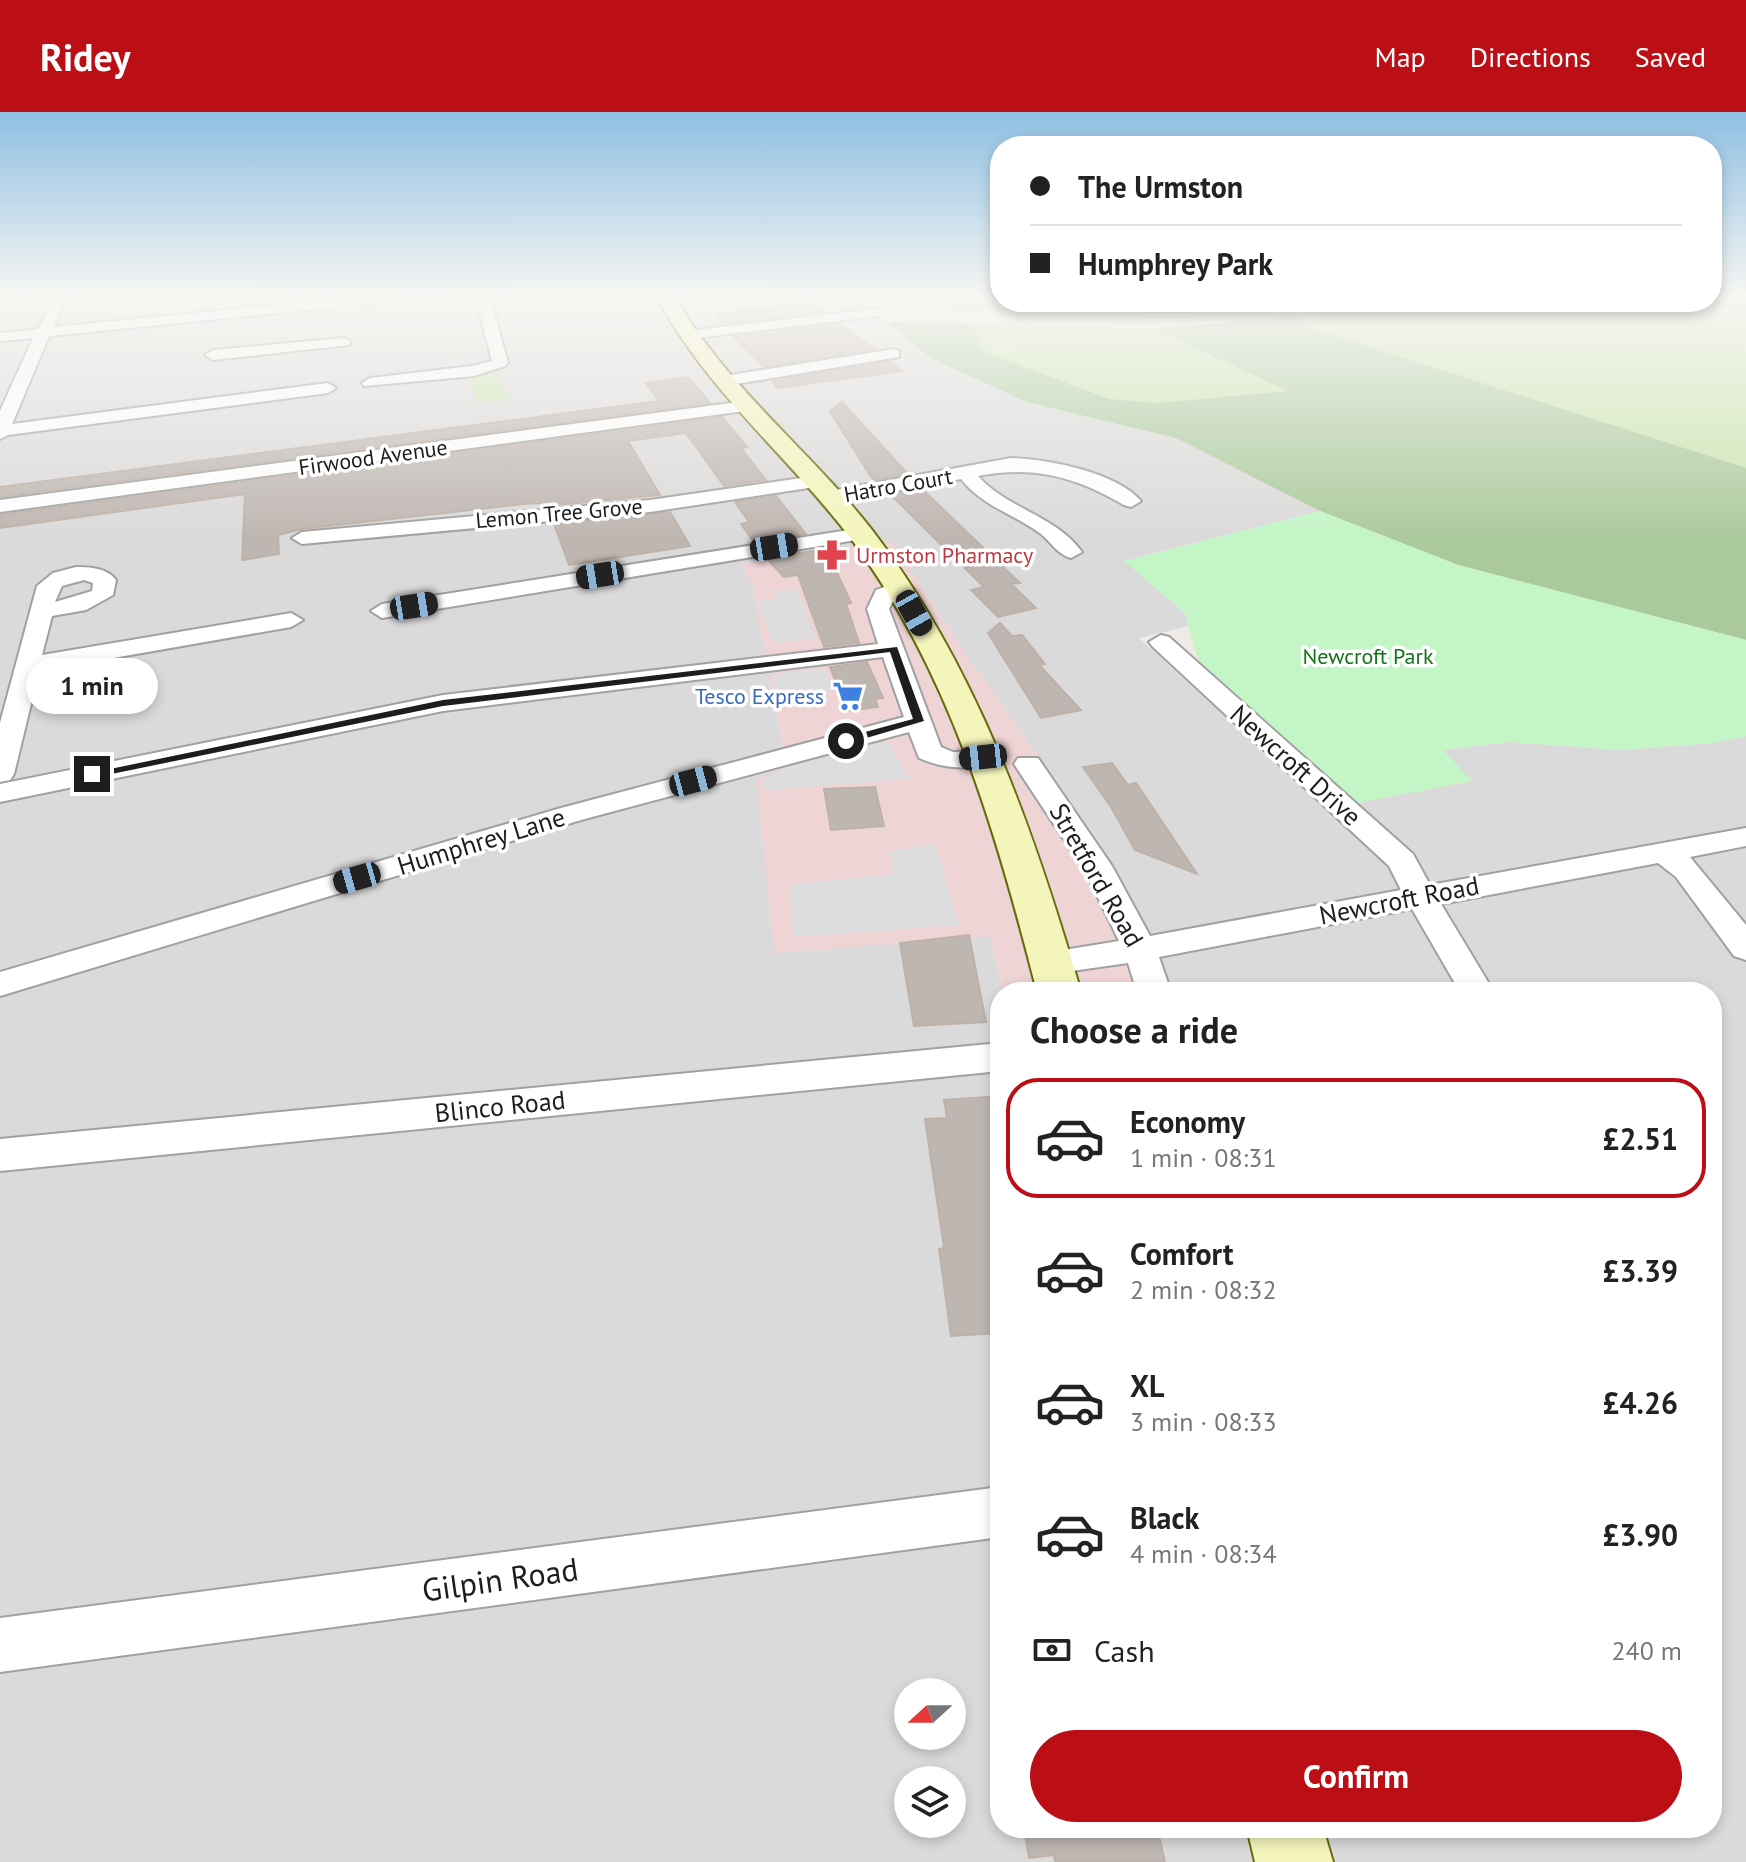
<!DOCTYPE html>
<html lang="en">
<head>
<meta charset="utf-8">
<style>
	body { margin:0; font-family:"PT Sans",sans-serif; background:#f2f2f2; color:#222; height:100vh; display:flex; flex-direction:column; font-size:30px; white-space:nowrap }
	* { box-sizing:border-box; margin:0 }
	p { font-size:26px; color:#767676 }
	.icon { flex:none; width:44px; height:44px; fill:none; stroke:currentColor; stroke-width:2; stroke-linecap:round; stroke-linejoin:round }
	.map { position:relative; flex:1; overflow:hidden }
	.drawer { position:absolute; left:990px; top:870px; width:732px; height:856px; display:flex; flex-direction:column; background:#fff; border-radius:32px; box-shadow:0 4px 12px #0003 }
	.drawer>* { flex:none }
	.hud { position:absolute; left:990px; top:24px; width:732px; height:176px; border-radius:32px; box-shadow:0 4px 12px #0003; display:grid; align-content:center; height:176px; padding:0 40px; background:#fff }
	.needle { width:52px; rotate:249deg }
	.fabs { position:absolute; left:894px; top:1566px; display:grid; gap:16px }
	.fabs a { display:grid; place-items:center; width:72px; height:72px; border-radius:50%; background:#fff; box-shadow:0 4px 12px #0003; font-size:40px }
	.end { position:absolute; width:36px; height:36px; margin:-18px; border:10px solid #1d1d1d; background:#fff; box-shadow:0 0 0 4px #fff }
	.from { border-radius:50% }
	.bubble { position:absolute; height:56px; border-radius:28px; background:#fff; box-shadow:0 4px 12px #0003; font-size:26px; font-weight:600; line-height:56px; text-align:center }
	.car { position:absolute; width:24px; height:48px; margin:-24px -12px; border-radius:10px; box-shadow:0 0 6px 2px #0007; background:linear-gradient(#222 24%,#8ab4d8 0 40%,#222 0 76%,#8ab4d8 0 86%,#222 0) }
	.hud b { display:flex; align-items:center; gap:28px; height:76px; font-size:30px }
	.hud b+b { border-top:2px solid #e0e0e0 }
	.hud i { width:20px; height:20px; background:#222 }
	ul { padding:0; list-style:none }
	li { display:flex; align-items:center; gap:24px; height:120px; margin:0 16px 12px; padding:0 24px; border:4px solid transparent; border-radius:32px }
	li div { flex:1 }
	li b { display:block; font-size:30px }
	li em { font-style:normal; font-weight:600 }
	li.active { border-color:#bc0f15 }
	li>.icon { width:72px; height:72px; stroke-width:1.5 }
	h2 { padding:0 40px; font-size:36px; line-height:96px }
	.pay { display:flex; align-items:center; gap:20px; height:88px; padding:0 40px; font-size:30px }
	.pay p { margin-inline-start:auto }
	.button { display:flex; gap:16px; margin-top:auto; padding:16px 40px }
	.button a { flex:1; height:92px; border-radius:48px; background:#bc0f15; color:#fff; font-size:32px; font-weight:600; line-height:92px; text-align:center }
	header { display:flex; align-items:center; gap:48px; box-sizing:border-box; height:112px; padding:0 40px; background:#bc0f15; color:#fff }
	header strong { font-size:38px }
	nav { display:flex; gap:44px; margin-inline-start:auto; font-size:28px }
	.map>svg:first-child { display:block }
	.residential { fill:#dbdada; fill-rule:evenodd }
	.commercial { fill:#eed4d4 }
	.grass { fill:#cae4ad }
	.forest { fill:#abca9c }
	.park { fill:#c4f5c6 }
	.parking { fill:#ddd }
	.building { fill:#beb6b1; stroke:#beb1a7; stroke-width:2 }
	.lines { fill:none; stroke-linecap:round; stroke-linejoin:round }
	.minor-casing { stroke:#a1a1a1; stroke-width:4 }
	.secondary-casing { stroke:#656c0d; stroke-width:4 }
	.minor { fill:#fff; fill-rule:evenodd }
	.secondary { fill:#f4f5bb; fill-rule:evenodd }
	.route { fill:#1d1d1d }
	.labels { text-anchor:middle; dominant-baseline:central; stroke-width:7; stroke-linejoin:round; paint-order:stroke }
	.far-street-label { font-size:22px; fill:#1d1d1d; stroke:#fff }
	.far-health-label { font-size:22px; fill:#be3a42; stroke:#fff; text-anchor:start }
	.far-park-label { font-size:22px; fill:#137318; stroke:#fff }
	.far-shop-label { font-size:22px; fill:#366cbe; stroke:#fff; text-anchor:end }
	.street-label { font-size:26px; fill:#1d1d1d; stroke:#fff }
	.near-street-label { font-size:32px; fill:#1d1d1d; stroke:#fff }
</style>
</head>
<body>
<header>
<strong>Ridey</strong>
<nav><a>Map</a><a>Directions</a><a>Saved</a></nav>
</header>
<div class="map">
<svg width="1746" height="1750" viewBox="0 0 1746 1750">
	<rect width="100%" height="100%" fill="#eeeae4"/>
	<path class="residential" d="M0,182H911L920,197L875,199L931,246L1027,290L1176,326L1320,399L1125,449L1185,501L1190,514L1139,526L1326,697L1471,669L1442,638L1509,630L1622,638L1712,631L1746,624V1750H0ZM742,451L970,548L1100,731L1172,880H1712V1716H1000L1003,880L990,825L787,658L753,474ZM908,1580H952V1624H908ZM908,1668H952V1712H908Z"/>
	<polygon class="commercial" points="891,428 970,548 1100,731 1172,880 1003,880 990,825 774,841 756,668 787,657 753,475 742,451"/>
	<g class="grass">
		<polygon points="911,182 1000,182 1000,190 1178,190 1191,201 1049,205 920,197"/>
		<polygon points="1712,182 1746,182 1746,528 1320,399 1176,326 1027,290 931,246 887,210 1152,216 1225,214 1240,208 1481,190 1712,190"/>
		<polygon points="498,261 508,287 477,291 468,265"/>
	</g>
	<polygon class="forest" points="1296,206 1311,216 1746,356 1746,528 1458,453 1320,399 1176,326 1027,290 931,246 887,210 973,212 982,239 1109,287 1157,291 1288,279 1152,216"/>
	<g class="park">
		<polygon points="1215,190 1481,190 1240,208"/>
		<polygon points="1320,399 1458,453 1746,528 1746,624 1712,631 1622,638 1509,630 1443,638 1472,669 1357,691 1198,548 1185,501 1124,449"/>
	</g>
	<g class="parking">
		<polygon points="797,476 816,526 774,532 758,489 778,487 774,479"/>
		<polygon points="825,556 832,578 779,584 772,562"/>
		<polygon points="887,629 910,667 763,678 762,669 791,654"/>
		<polygon points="935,732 959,813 794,825 789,772 893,762 889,739"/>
	</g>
	<g class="building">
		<polygon points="813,191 825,200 723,212 715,202"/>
		<polygon points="840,212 874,237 764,255 734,225"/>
		<polygon points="890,249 903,259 777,276 773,269"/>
		<polygon points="688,265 710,291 0,385 0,375 659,289 646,271"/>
		<polygon points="842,290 908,362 874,368 871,365 830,299"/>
		<polygon points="722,305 747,335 741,336 766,368 724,374 686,321 628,329 660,383 547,394 545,391 524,392 302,417 278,423 279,442 242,448 245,382 0,416 0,403"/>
		<polygon points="922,377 1020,471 1011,472 1036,496 998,505 971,478 984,475 891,383"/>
		<polygon points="776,384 806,422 754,430 741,412 749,410 735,390"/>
		<polygon points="670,400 690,434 569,453 554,412"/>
		<polygon points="826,437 851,491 846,492 859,531 824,535 798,463 784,465 766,446"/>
		<polygon points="1000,511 1012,524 1022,523 1045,552 1039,553 1081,598 1041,606 988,521"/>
		<polygon points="867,550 883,586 875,587 878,595 847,599 830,555"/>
		<polygon points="1112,651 1128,673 1136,671 1197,762 1135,738 1111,695 1083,655"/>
		<polygon points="875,675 884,714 831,718 824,677"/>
		<polygon points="969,823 986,910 914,914 900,831"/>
		<polygon points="1000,984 1000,1221 951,1224 939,1137 944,1136 925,1007 947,1006 944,988"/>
		<polygon points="1024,1716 1157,1716 1165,1750 1055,1750 1054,1743 1029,1746"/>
	</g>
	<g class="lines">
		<g class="minor-casing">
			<g id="minor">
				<polygon points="69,182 53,215 388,182 436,182 429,186 49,224 12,312 328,271 336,276 328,281 8,323 0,327 0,299 33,226 0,229 0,221 38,217 53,186 0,191 0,183"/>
				<polygon points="475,182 489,182 508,251 505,254 474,264 364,274 362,271 370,266 472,254 492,249"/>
				<polygon points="874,197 879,198 879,204 688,227 681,223 688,219"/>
				<polygon points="344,226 351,230 349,233 213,248 205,243 213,238"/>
				<polygon points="894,237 899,239 899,245 724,274 716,269 724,264"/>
				<polygon points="746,289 752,290 752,298 0,400 0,388"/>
				<path d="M1011,346C1047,347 1116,360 1141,389L1131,395L1124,393C1076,365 1034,353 978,364C1007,397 1055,403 1082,440L1071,446C1058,443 1051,430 1041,422C1014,402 982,394 961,367L830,391L820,385L830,379Z"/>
				<polygon points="815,364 822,366 822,374 650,400 302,432 292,426 302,420 650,388"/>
				<polygon points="861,416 871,422 868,426 382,506 371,499 382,492"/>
				<path d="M76,455C90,455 107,456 116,468L113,483L86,498L52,504L42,543L291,501L303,508L291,515L39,559L14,662L10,668L0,670V611L37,474L53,461ZM84,468L93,471L92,479L55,490L62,474Z"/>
				<path d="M900,469L911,476L894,487L889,497L941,635L953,640L993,639L997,645L993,651C965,658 945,657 919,646L909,620L581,708L0,884V860L561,696L904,605L883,545L443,599L0,690V672L443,583L878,532L867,497L876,478Z"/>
				<polygon points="1161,523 1169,525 1413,742 1430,773 1746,716 1746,734 1690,745 1746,813 1746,848 1734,844 1676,765 1658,751 1441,792 1494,880 1460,880 1412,797 1159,845 1171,880 1137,880 1128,851 1051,862 1039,858 1034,850 1039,842 1119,829 1086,761 1014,652 1018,646 1038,646 1112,754 1150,824 1401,778 1389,754 1153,535 1149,530"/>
				<polygon points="1000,931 1000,959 0,1059 0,1027"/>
				<polygon points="1000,1375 1000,1425 0,1560 0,1506"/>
			</g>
		</g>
		<g class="secondary-casing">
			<g id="secondary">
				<path d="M655,182H673C725,274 808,336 872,418C977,555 1033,716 1081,880H1037C997,722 950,560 852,428C787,342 707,280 655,182Z"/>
				<polygon points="1247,1716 1323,1716 1333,1750 1255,1750"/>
			</g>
		</g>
		<use href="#minor" class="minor"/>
		<use href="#secondary" class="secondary"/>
	</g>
	<linearGradient id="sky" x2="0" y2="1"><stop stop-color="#8ebfe2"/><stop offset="0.43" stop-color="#f7f6f3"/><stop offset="1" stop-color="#f7f6f3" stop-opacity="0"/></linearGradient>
	<rect width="1746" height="427" fill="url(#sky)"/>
	<polygon class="route" points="897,535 924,609 846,632 843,626 913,607 890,540 443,594 92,666 86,662 443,588"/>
	<defs>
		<g id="pharmacy-bare" transform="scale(2.4)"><path d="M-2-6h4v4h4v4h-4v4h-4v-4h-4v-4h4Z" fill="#e0444e" stroke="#fff" stroke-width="2.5" paint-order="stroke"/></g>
		<g id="supermarket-bare" transform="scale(2.4)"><path d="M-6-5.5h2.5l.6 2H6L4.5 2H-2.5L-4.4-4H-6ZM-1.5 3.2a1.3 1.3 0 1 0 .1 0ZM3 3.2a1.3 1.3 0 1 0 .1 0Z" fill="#3f7fe0" stroke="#fff" stroke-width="2.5" paint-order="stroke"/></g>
	</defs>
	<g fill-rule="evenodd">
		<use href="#pharmacy-bare" x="832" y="443"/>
		<use href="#supermarket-bare" x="848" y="584"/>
	</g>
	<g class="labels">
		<g class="far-street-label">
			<text transform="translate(373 345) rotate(-8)">Firwood Avenue</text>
			<text transform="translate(898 373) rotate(-10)">Hatro Court</text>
			<text transform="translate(559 401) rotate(-5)">Lemon Tree Grove</text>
		</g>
		<g class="far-health-label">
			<text x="856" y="443">Urmston Pharmacy</text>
		</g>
		<g class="far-park-label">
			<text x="1368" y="544">Newcroft Park</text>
		</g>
		<g class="far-shop-label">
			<text x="824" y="584">Tesco Express</text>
		</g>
		<g class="street-label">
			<text transform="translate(1296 653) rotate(42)">Newcroft Drive</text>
			<text transform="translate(481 729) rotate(-17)">Humphrey Lane</text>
			<text transform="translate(1097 763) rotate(60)">Stretford Road</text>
			<text transform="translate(1399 788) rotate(-11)">Newcroft Road</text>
			<text transform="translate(500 994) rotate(-6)">Blinco Road</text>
		</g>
		<g class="near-street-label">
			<text transform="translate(500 1467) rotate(-8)">Gilpin Road</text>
		</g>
	</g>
</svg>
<div class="fabs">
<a><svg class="needle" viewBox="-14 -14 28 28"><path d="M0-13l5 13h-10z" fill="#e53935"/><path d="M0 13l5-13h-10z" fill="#767676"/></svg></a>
<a><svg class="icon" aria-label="layers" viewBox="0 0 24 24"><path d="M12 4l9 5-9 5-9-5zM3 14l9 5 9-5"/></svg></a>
</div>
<i class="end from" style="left:846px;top:629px"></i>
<i class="end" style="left:92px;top:662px"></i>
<div class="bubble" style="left:26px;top:546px;width:132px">1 min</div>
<i class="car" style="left:774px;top:435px;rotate:81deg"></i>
<i class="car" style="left:600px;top:463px;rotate:261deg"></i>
<i class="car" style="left:414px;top:494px;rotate:81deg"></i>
<i class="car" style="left:914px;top:501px;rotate:151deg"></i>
<i class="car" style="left:983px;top:645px;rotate:264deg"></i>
<i class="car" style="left:693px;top:669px;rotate:75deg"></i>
<i class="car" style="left:357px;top:766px;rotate:254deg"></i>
<div class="hud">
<b><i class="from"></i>The Urmston</b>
<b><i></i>Humphrey Park</b>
</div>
<section class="drawer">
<h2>Choose a ride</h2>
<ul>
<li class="active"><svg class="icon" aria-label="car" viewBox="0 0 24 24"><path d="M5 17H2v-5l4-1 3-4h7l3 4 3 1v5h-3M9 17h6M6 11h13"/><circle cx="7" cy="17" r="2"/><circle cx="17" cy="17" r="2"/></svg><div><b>Economy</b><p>1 min · 08:31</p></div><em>£2.51</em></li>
<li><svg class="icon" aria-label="car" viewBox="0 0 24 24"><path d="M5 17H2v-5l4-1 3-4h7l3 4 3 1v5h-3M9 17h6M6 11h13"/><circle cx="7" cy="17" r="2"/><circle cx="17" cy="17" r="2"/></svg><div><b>Comfort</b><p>2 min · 08:32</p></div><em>£3.39</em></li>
<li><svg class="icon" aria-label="car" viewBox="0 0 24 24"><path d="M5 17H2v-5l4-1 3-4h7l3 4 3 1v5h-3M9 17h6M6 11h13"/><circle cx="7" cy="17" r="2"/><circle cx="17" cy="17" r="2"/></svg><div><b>XL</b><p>3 min · 08:33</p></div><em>£4.26</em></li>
<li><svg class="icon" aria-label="car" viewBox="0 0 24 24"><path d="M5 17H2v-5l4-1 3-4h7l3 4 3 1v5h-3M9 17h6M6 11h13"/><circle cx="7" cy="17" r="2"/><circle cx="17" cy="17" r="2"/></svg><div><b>Black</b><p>4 min · 08:34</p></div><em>£3.90</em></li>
</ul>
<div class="pay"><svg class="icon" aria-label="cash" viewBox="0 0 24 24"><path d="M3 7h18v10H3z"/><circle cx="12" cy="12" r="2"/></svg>Cash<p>240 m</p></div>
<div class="button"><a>Confirm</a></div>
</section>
</div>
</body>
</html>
